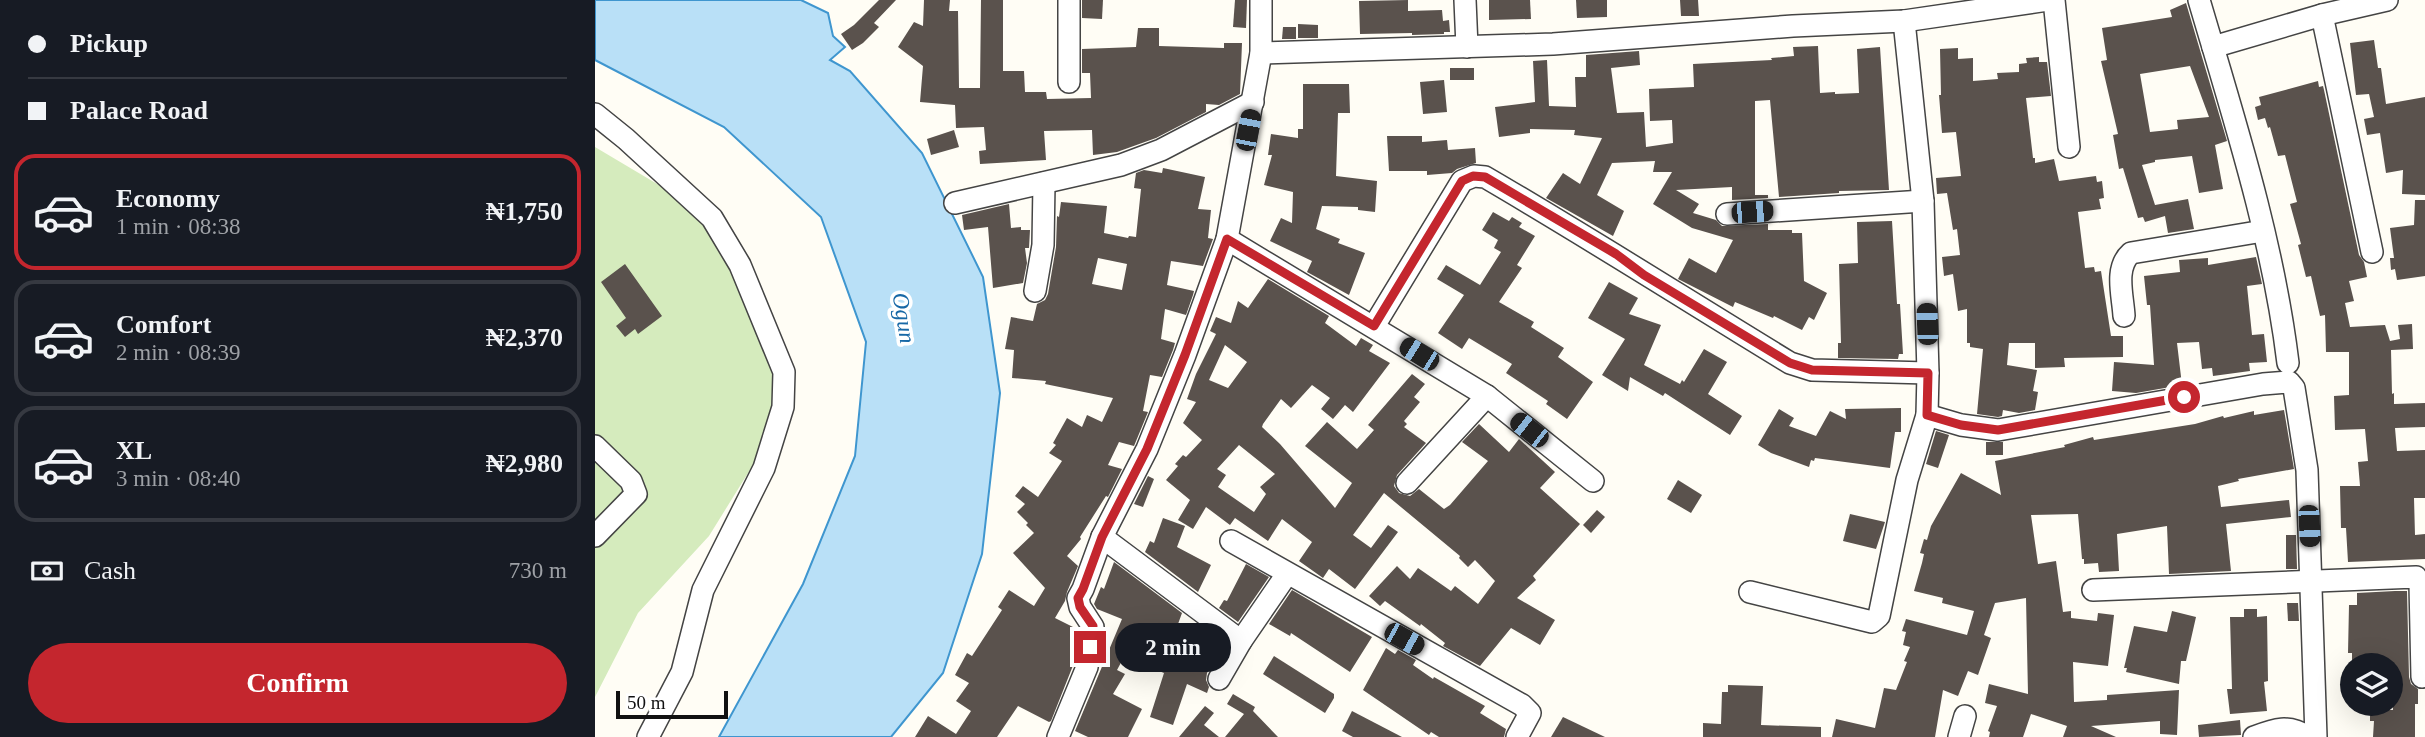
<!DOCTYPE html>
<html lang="en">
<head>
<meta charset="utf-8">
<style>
	body { margin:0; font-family:Georgia,serif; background:#20242c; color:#f1f3f6; height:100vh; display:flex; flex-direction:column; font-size:26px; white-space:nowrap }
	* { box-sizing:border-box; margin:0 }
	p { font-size:23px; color:#9ea1a6 }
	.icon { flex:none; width:38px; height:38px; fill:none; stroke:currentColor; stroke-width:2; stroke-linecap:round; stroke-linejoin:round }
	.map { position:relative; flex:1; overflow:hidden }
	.drawer { display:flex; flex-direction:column; background:#171b24; width:595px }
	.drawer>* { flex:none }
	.guide { display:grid; align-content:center; height:154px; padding:0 28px; background:#171b24 }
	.fabs { position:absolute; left:1745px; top:653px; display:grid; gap:14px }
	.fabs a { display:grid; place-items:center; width:63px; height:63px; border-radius:50%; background:#171b24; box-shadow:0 7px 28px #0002; font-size:35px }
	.scale { position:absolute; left:21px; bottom:18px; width:112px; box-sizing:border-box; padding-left:7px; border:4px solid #111; border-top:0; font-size:19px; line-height:24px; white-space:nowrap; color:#111; -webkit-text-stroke:5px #fff; paint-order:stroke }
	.end { position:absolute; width:32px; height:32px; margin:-16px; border:9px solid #c4262e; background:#fff; box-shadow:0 0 0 4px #fff }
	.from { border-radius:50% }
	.bubble { position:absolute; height:49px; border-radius:24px; background:#171b24; box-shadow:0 7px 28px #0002; font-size:23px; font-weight:600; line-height:49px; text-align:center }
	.car { position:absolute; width:21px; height:42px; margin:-21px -10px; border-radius:9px; box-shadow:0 0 5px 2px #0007; background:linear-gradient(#222 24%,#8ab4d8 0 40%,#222 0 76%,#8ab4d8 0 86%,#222 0) }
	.guide b { display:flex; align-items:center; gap:24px; height:66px; font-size:26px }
	.guide b+b { border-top:2px solid #363941 }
	.guide i { width:18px; height:18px; background:#f1f3f6 }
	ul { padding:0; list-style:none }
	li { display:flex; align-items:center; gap:21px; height:116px; margin:0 14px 10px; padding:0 14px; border:4px solid #363941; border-radius:21px }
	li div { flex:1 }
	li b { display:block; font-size:26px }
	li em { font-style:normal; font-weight:600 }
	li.on { border-color:#c4262e }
	li>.icon { width:63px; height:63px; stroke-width:1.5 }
	.pay { display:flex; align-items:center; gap:18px; height:77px; padding:0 28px; font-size:26px }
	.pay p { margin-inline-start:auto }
	.primary-button { display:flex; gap:14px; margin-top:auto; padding:14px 28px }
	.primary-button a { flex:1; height:80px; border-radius:42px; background:#c4262e; color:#fff; font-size:28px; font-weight:600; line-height:80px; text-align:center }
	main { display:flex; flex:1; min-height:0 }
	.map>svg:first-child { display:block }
	.green { fill:#d5ebbd }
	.water { fill:#b9e0f7; stroke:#3f96cf; stroke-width:2 }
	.building { fill:#5a524d; fill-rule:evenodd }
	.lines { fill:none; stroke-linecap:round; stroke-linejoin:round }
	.minor-casing { stroke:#444; stroke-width:24 }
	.minor { stroke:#fff; stroke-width:21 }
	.route { stroke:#c4262e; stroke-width:9 }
	.labels { text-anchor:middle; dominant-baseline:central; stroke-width:7; stroke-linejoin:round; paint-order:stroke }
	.water-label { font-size:23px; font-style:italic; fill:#1768a6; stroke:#fff }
</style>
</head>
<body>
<main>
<section class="drawer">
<div class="guide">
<b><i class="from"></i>Pickup</b>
<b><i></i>Palace Road</b>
</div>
<ul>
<li class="on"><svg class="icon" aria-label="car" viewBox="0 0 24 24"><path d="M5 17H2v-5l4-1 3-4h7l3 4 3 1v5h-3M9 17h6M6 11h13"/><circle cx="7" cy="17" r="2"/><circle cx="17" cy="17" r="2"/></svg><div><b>Economy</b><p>1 min · 08:38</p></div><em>₦1,750</em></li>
<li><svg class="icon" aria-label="car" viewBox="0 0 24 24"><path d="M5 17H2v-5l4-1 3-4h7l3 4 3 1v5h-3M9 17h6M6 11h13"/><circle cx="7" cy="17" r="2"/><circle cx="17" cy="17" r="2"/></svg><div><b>Comfort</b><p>2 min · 08:39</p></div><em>₦2,370</em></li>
<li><svg class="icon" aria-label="car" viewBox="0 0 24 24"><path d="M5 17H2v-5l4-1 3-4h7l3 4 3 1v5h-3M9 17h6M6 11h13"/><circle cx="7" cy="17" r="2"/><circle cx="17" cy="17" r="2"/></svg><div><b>XL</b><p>3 min · 08:40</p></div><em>₦2,980</em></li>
</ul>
<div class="pay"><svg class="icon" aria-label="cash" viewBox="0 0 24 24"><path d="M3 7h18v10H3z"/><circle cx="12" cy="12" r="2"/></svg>Cash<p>730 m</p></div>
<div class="primary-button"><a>Confirm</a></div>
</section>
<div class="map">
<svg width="1830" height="737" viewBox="0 0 1830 737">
	<rect width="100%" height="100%" fill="#fffdf5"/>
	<polygon class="green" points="0,147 74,191 126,243 184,386 171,444 114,536 43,613 0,697"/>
	<polygon class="water" points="0,0 206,0 233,13 238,36 250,47 235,60 255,71 327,153 388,277 405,393 387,554 348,673 296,737 124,737 208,584 260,456 271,342 226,217 129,127 0,60"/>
	<g class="building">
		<polygon points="284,0 301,0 279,23 284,27 268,43 257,50 246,34 259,25"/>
		<polygon points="329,0 355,0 354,11 363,11 364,88 385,88 386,0 408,0 408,71 429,71 430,92 451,92 452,99 496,98 495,73 487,73 487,49 541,47 543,28 564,28 564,46 629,48 629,43 647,43 645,94 624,105 611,104 611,112 561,138 522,152 498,155 497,130 449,131 451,160 385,164 384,151 391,150 389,127 361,128 360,105 325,102 328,66 303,47 319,22 328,26"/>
		<polygon points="487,0 508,0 507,19 487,18"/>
		<polygon points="640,0 652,0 651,28 638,27"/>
		<polygon points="813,0 813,11 847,10 848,21 854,20 855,32 849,32 849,34 817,35 817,33 765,34 764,1"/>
		<polygon points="894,0 935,0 936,19 894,20"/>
		<polygon points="981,0 1012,0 1012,17 982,18"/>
		<polygon points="1085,0 1103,0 1104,16 1086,16"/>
		<path d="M1591,3L1632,141L1620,145L1628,189L1604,193L1597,156L1560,160V162L1547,165L1560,205L1593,199L1599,229L1573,233L1570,216L1550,222L1548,217L1543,218L1528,168L1524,169L1518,135L1523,134L1506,61L1512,60L1507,28L1577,17L1575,10ZM1595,66L1614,117L1582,120L1583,129L1555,132L1545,74Z"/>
		<polygon points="703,24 723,25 723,38 703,38"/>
		<polygon points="688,27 701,27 701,39 687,39"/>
		<polygon points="1779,40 1783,68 1786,68 1791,104 1830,97 1830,195 1807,194 1808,170 1791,173 1785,133 1772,135 1769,119 1779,117 1774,94 1761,95 1755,43"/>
		<polygon points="1223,46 1225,93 1240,92 1240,94 1264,93 1262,49 1285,47 1294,190 1244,191 1244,193 1184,197 1175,100 1160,101 1160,195 1173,195 1173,198 1137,200 1137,187 1081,190 1104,204 1098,213 1121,220 1127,226 1173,224 1173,230 1197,230 1197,233 1207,233 1209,281 1232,293 1219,320 1214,317 1207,330 1179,316 1178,318 1140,302 1138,307 1083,279 1094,258 1121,273 1138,240 1097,228 1058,204 1077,172 1058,172 1060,161 1017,163 1002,195 1029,211 1018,236 951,198 968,173 985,184 1007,138 979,135 980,130 935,129 935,133 904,137 900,107 940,102 938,61 952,60 954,106 981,107 980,77 991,77 991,55 1044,51 1045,65 1016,68 1022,113 1049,112 1051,147 1078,143 1077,120 1055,121 1054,89 1099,87 1098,64 1177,60 1176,58 1199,56 1198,47"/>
		<polygon points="1363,48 1363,59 1378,58 1378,81 1403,79 1402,73 1424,72 1424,64 1432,63 1431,58 1444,57 1444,62 1452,62 1456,96 1431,98 1438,158 1440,158 1440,163 1459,159 1464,181 1501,176 1502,182 1507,181 1509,198 1504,199 1506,209 1483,212 1490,268 1499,267 1500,272 1506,271 1516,336 1528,336 1528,357 1469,358 1470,367 1440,368 1440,343 1414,343 1412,365 1442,370 1438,391 1443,392 1440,410 1424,413 1408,410 1407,416 1403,417 1382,414 1388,349 1375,347 1375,343 1372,343 1372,309 1363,311 1358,274 1349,276 1347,257 1365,255 1362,229 1358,230 1352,193 1342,194 1341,178 1366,176 1361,132 1347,133 1344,95 1346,95 1345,49"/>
		<rect x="855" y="68" width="24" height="12"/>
		<polygon points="849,80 852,112 828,114 825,82"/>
		<polygon points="1723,81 1724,87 1728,86 1729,90 1764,255 1769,262 1772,277 1754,281 1759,301 1750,303 1755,327 1790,325 1795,341 1805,339 1803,325 1817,324 1818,349 1796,350 1797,394 1799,393 1799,404 1830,403 1830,427 1800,428 1802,451 1830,450 1830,498 1819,498 1820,535 1830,534 1830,559 1753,562 1751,528 1746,528 1745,486 1765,486 1763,462 1773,461 1770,429 1740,430 1739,396 1754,395 1754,352 1731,352 1730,315 1725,316 1716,276 1711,277 1703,245 1706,244 1695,204 1702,202 1690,155 1683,156 1675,127 1673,128 1670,118 1663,120 1660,107 1666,105 1664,97"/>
		<polygon points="708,84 754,84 755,113 743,113 741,176 782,181 780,212 763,210 763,207 727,206 721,229 745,239 743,243 770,253 754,295 712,272 717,261 675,241 686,218 697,223 698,192 669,185 677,155 673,155 676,134 703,138 703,129 708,129"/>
		<polygon points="359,130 364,147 336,155 332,139"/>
		<polygon points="792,136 827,136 827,142 852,140 853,150 880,148 881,163 862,169 857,173 832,175 832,171 794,171"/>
		<path d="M568,168L610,177L603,209L616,210L613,238L618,239L608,266L576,261L572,285L599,291L598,295L591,315L570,309L566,339L580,343L578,350L567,377L555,375L548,411L553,412L539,446L524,442L513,465L527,469L513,497L511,496L485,537L486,539L472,556L483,566L472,592L470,601L460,618L484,630L479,663L456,721L454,722L423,706L402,737H320L333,716L361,734L376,711L361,701L374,683L360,675L372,653L377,656L407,610L403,607L414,590L439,606L450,588L418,553L439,533L431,525L433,523L422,512L430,504L420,496L428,486L443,497L467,461L454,453L461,445L458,443L472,418L487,427L492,415L507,422L518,398L450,384L451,381L417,378L419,350L410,349L416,317L438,321L442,304L450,300L453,294L461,247L462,216L464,217L466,202L512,206L509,233L533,238L534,236L541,237L546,189L539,188L541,173L549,170L567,173ZM503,258L532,264L527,290L497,284Z"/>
		<polygon points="1820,200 1830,200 1830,276 1802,280 1800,269 1796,270 1795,258 1799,258 1795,228 1819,225"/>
		<polygon points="414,204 416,228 426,227 426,230 435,230 434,248 430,248 432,263 428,283 398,288 393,227 369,230 367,215"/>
		<polygon points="898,212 914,221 917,217 927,223 924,227 940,236 922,265 927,268 904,302 939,322 936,327 969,348 963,357 998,382 972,419 951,404 953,401 911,373 917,364 874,338 867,349 843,333 869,295 842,279 851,265 885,285 906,252 899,248 903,240 887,230"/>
		<polygon points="1297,221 1302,304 1305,304 1308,354 1304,354 1303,359 1243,358 1243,343 1246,343 1244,264 1263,263 1262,222"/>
		<polygon points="1661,257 1667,284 1652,286 1657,335 1669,334 1672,362 1654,363 1655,371 1618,376 1617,368 1607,369 1604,342 1582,343 1587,385 1541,393 1517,391 1519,362 1559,365 1555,305 1552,305 1549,276 1585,272 1584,260 1613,258 1613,265"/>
		<polygon points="30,264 67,316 43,334 40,329 30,337 21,326 31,318 6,282"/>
		<path d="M673,279L734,316L730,323L761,346L766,338L778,345L774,351L795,363L758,412L750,405L738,419L726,409L735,398L717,385L696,408L686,399L668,424L667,427L685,444L740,508L757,483L710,446L732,422L762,449L779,430L773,425L817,374L830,384L819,397L825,402L809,421L812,424L809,427L831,443L802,475L799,486L804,493L815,496L824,489L849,509L855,505L893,461L867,442L884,424L914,452L924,439L960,472L945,488L985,524L938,576L941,580L922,598L960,620L945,645L916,628L885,666L848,646L850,643L826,624L825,626L790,601L785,606L774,596L802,566L815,579L823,568L856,591L860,586L883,604L900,581L880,560L873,567L864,558L865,556L789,493L758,535L776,548L793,525L803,532L760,589L734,569L728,578L704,561L717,542L687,519L673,541L640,518L635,525L611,507L598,529L583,520L595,500L571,480L583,466L580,464L588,455L591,457L607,440L588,423L601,402L592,399L601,374L621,334L615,331L621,317L636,323L643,301L653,308ZM630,345L652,362L633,388L614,380ZM644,445L680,474L665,487L671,494L659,512L623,487L631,475L622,469Z"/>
		<polygon points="1014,282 1043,298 1034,314 1066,325 1049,365 1085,384 1087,380 1089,382 1109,349 1132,362 1113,394 1147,416 1135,435 1070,393 1068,396 1035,377 1033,391 1007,375 1030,339 993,318"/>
		<polygon points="1306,408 1306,432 1300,432 1295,468 1220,458 1219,461 1216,460 1214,467 1176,453 1163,445 1184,409 1199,418 1194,426 1221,436 1235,411 1251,419 1250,409"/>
		<polygon points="1689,410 1699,469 1643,479 1644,481 1623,486 1626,507 1694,500 1696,517 1631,524 1636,571 1574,574 1572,526 1522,534 1524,571 1504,572 1503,563 1489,564 1489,559 1487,559 1483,514 1436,515 1443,564 1461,561 1468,612 1476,611 1476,618 1502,621 1503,613 1519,615 1513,666 1478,662 1479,702 1512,700 1512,695 1584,690 1582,735 1565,734 1565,721 1496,726 1521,737 1468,737 1472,726 1436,714 1428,737 1394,737 1395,732 1393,731 1402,706 1390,703 1394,684 1433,694 1431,598 1400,603 1389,635 1396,638 1383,675 1373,671 1363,696 1348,690 1340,737 1237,737 1241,719 1280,728 1289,688 1301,690 1312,662 1309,661 1315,647 1308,645 1311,632 1307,631 1311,619 1372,635 1379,611 1347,603 1348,598 1319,591 1327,563 1329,554 1325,553 1329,539 1332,540 1336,526 1366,473 1406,495 1400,461 1470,447 1469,445 1498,437 1499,440 1600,424 1628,416 1629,418 1659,411 1659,415"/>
		<polygon points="1341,431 1354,435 1343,468 1331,464"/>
		<rect x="1391" y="442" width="17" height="13"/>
		<polygon points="553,476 559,479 548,507 539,504"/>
		<polygon points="1083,480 1107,495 1096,513 1072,499"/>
		<polygon points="1002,510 1010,517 996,533 988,525"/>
		<polygon points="1255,514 1290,522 1281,549 1248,541"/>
		<polygon points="568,518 590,526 582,547 616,565 603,592 550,552 555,541 559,543"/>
		<polygon points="1691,535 1701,535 1702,569 1691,569"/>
		<polygon points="519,562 587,613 583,624 629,645 612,673 611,680 614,687 612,693 592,684 578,725 555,717 569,673 564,671 570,657 536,644 522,670 530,674 518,694 547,709 533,737 493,737 480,731 527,619 502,609 499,604 506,587 509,589"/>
		<polygon points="651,564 674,577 643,622 624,608 629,600 632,601"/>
		<polygon points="697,590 777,637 755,672 696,633 695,636 674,624"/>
		<polygon points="1800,591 1812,591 1814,677 1816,684 1823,689 1823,704 1820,704 1820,737 1778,737 1779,721 1775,721 1775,710 1798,710 1797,665 1757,665 1757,653 1753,653 1754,605 1762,605 1762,593"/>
		<polygon points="1692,603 1703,603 1704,621 1693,621"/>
		<polygon points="1649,609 1662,609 1662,617 1672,616 1673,681 1669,682 1672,711 1635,714 1632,689 1637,689 1635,617 1649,617"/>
		<polygon points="1577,611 1601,617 1591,661 1586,661 1584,684 1531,672 1532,668 1529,668 1539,626 1572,632"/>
		<polygon points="791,648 800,654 803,650 821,660 818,665 838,679 839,677 890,706 885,713 911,729 909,737 844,737 836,732 834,735 768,690"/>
		<polygon points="679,656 739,694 739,698 730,713 668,674"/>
		<polygon points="1133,685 1168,686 1166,725 1226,727 1226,737 1108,737 1108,723 1126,724 1127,692 1133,692"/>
		<polygon points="638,694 660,707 658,711 683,737 630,737 649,714 632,704"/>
		<polygon points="610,706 619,713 609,725 624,737 584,737"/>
		<polygon points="757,711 807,737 758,737 747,731"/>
		<polygon points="968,717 1010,737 956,737"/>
		<polygon points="1645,720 1646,735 1604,737 1603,725"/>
	</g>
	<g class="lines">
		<g class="minor-casing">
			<g id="minor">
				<polyline points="870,0 872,47"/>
				<polyline points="1459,0 1474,147"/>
				<path d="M1604,0C1639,119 1678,239 1693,363"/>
				<polyline points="1727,15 1777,252"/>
				<polyline points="1618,47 1727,15 1792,0"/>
				<polyline points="666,53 958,44 1198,26 1309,21 1453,0"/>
				<polyline points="474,82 474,0"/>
				<polyline points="0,114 31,139 117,218 145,265 189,372 188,407 169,468 108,590 87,672 53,737"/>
				<polyline points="360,203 526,165 566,150 658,102"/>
				<polyline points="1132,214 1328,201"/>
				<polyline points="632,239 892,396 998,481"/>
				<polyline points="440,291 448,245 449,183"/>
				<path d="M1529,316C1528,296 1519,268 1536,253L1668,231"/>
				<path d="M779,326L867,181L879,176L890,177C993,237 1093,301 1195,363L1217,370L1333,373"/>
				<polyline points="1332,415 1366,425 1403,430 1668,384 1694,382 1699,388 1712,470 1721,737"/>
				<polyline points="0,446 36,481 41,494 0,536"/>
				<polyline points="812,483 892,396"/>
				<polyline points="507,537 646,641"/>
				<polyline points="636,541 927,705 935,713 922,737"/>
				<polyline points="1498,590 1821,577 1825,584 1827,677"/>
				<polyline points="1155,592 1277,622 1284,616 1312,480 1332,415 1333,373 1328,201 1309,21"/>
				<polyline points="624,679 646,641 692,574"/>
				<polyline points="463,737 492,667 498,627 485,607 483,598 488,589 507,537 552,449 590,355 632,239 666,53 666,0"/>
				<polyline points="1364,737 1370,716"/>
				<path d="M1659,737C1680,729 1693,724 1713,737"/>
			</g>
		</g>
		<use href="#minor" class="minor"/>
	</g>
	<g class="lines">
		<polyline class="route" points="495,647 498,626 485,607 483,598 488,589 507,537 552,449 590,355 632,239 779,326 867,181 878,176 890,177 1021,254 1049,275 1195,363 1217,370 1333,373 1332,415 1366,425 1403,430 1589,397"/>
	</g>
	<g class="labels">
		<g class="water-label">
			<text transform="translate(309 318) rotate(81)">Ogun</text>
		</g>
	</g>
</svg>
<div class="fabs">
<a><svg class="icon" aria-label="layers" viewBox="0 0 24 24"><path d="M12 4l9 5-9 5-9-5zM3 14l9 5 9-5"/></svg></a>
</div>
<div class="scale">50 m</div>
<i class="end from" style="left:1589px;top:397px"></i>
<i class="end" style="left:495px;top:647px"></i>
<div class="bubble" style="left:520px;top:623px;width:116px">2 min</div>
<i class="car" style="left:653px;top:130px;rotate:11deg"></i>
<i class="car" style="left:1157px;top:212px;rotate:86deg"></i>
<i class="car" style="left:1332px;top:324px;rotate:358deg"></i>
<i class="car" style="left:824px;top:354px;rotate:302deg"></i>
<i class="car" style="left:934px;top:430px;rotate:308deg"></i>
<i class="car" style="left:1714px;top:526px;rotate:177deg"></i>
<i class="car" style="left:809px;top:639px;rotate:119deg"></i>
</div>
</main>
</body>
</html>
